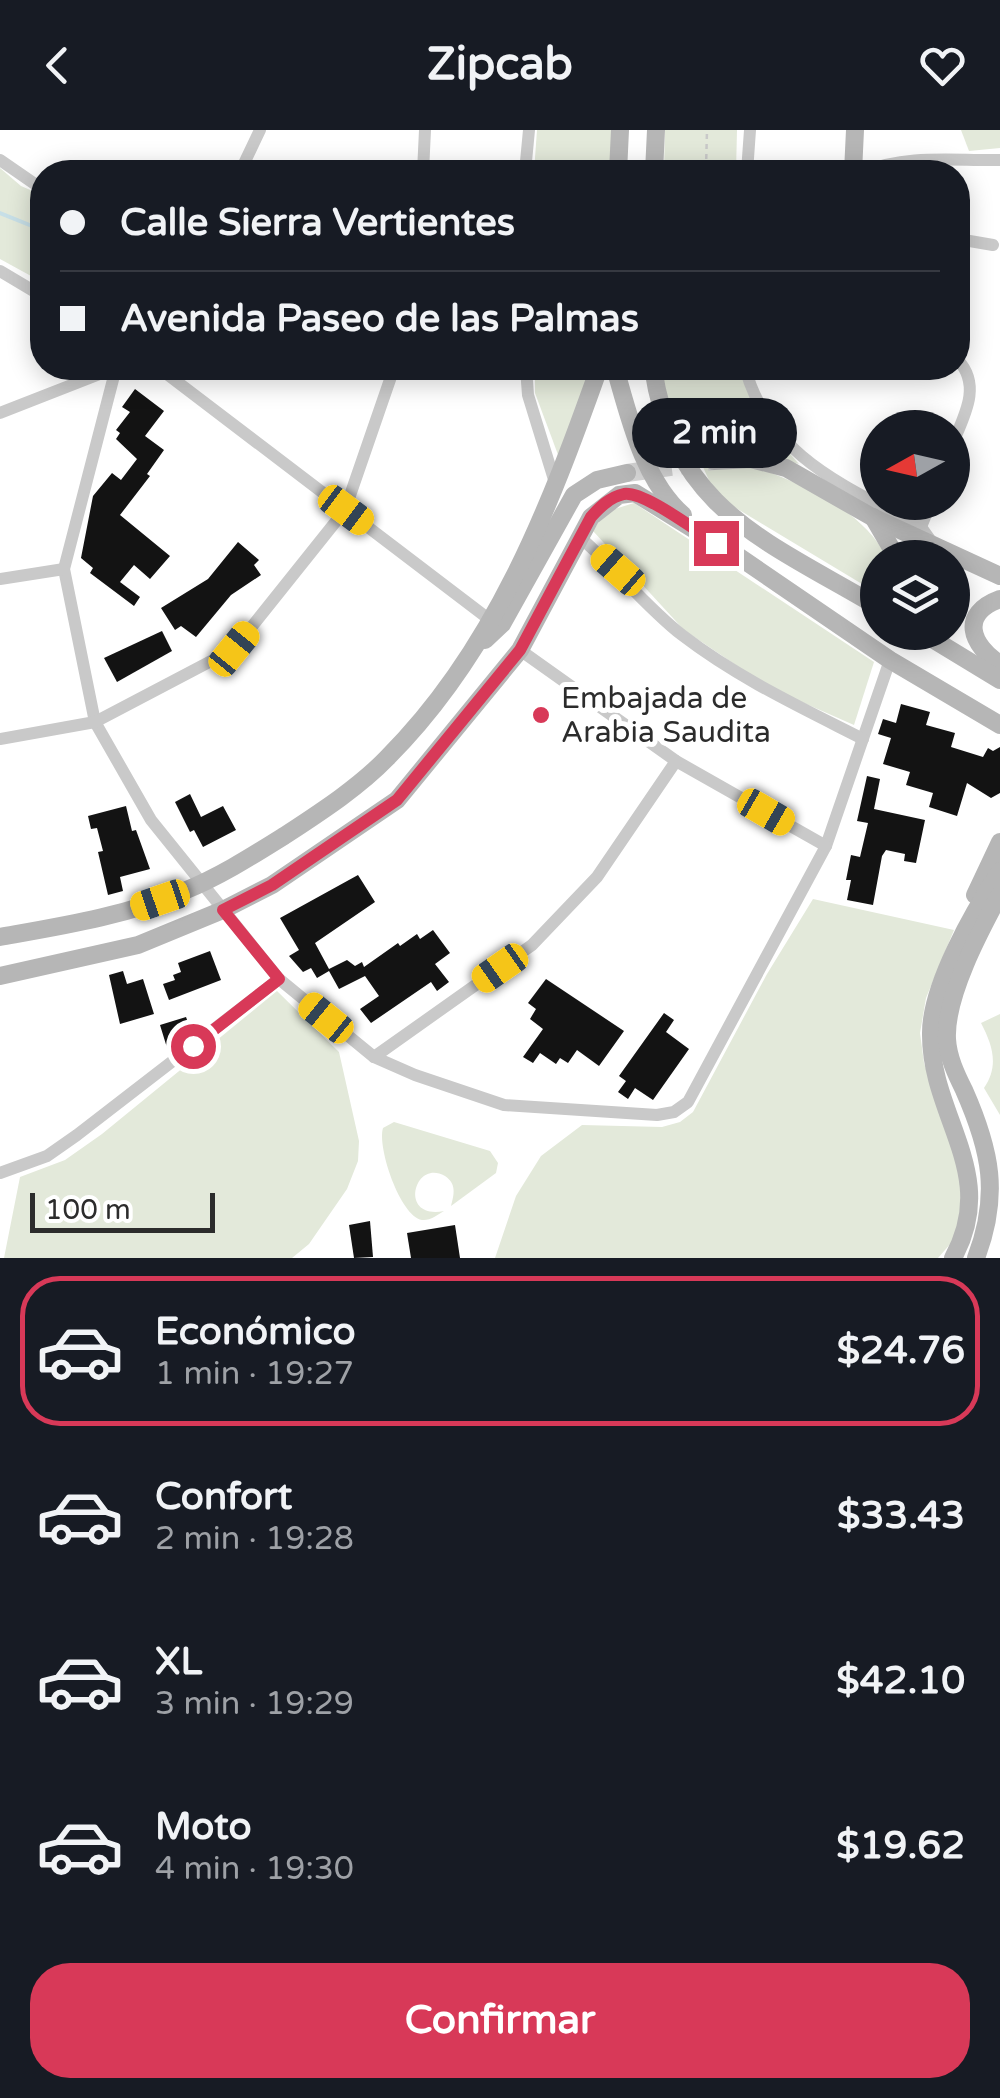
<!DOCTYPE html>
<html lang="es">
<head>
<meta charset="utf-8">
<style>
	body { margin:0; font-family:"Varela Round",sans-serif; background:#20242c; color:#f1f3f6; height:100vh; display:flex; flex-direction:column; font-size:38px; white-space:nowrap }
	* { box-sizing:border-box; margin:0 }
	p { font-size:32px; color:#9ea1a6 }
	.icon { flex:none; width:55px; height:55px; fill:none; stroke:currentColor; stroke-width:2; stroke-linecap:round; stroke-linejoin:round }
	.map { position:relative; height:1128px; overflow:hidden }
	.panel { display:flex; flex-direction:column; background:#171b24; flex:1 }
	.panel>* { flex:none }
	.guide { position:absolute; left:30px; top:30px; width:940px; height:220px; border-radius:40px; box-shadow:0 5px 25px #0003; display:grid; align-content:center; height:220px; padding:0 30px; background:#171b24 }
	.needle { width:65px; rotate:262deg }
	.controls { position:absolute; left:860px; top:280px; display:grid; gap:20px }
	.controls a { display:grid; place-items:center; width:110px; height:110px; border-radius:50%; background:#171b24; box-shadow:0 5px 25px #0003; font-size:50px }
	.scale { position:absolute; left:30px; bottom:25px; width:185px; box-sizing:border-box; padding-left:10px; border:5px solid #2c2c2c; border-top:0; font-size:28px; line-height:35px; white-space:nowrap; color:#2c2c2c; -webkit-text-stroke:8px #fff; paint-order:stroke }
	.end { position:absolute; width:45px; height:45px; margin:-22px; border:12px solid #d83958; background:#fff; box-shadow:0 0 0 5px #fff }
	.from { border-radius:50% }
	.bubble { position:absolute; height:70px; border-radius:35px; background:#171b24; box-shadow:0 5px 25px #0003; font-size:32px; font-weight:700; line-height:70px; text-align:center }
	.car { position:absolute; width:30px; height:60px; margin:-30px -15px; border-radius:12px; box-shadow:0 0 8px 2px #0007; background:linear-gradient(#f5c518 24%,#345 0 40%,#f5c518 0 76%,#345 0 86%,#f5c518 0) }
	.guide b { display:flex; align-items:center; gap:35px; height:95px; font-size:38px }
	.guide b+b { border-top:2px solid #363941 }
	.guide i { width:25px; height:25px; background:#f1f3f6 }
	ul { padding:18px 0 0; list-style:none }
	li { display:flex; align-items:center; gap:30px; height:150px; margin:0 20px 15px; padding:0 10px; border:5px solid transparent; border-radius:40px }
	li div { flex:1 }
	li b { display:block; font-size:38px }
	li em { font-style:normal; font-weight:700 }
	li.selected { border-color:#d83958 }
	li>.icon { width:90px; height:90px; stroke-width:1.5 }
	.primary-button { display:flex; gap:20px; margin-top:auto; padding:20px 30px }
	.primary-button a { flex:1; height:115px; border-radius:40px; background:#d83958; color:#fff; font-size:40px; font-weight:700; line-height:115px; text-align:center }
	header { display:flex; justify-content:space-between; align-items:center; height:130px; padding:0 30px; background:#171b24; font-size:45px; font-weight:700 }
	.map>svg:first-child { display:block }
	.green { fill:#e3e9da }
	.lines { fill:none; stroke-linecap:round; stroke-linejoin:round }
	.stream { stroke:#c7dfe7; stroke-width:4 }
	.building { fill:#131313 }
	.secondary-tunnel { stroke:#d5d5d5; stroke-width:18; stroke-dasharray:18 9; stroke-linecap:butt }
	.path { stroke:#c9c9c9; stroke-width:2.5; stroke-dasharray:5 5; stroke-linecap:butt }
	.street { stroke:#c9c9c9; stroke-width:12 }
	.secondary { stroke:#b6b6b6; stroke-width:18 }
	.route { stroke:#d83958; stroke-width:12 }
	.poi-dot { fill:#d83958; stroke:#fff; stroke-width:4 }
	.labels { text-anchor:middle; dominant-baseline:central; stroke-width:10; stroke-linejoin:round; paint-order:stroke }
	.poi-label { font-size:30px; fill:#2c2c2c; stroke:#fff; text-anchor:start }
</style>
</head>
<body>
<header><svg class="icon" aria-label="back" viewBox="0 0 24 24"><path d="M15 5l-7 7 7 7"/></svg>Zipcab<svg class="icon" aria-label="heart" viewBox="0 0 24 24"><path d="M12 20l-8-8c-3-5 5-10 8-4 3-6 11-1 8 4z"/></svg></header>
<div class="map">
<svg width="1000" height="1128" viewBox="0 0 1000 1128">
	<rect width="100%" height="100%" fill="#fff"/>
	<g class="green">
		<polygon points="537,0 613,0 611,42 534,42"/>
		<polygon points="665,0 737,0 736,42 664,42"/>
		<polygon points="961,0 1000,0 1000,18 969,21"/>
		<polygon points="0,38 21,56 42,65 42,152 0,129"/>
		<polygon points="535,238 592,238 560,330 535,263"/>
		<polygon points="659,238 741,238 770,301 799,334 746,320 692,321 683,315 673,295"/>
		<path d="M752,336C803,354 860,378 887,427L878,428L877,463L716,366L703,337Z"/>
		<polygon points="634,373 874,532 854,595 770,558 684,500 593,401 605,382"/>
		<polygon points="813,769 954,800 926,868 920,903 924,933 968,1067 952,1112 938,1128 495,1128 516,1066 541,1026 582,995 662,997 680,992 693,982 767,844"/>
		<polygon points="277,861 339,922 359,1011 358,1031 347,1059 309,1114 292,1128 4,1128 20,1047 65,1030 102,1004"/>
		<path d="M1000,884V985L984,958C999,936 993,916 981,893Z"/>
		<path d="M394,992L490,1021L498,1033L496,1043L451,1076C454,1065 457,1054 445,1046C414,1028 398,1090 444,1081C437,1085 430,1091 422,1090C400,1086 377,1017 383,998Z"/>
	</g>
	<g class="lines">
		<polyline class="stream" points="0,83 42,100"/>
	</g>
	<g class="building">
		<polygon points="135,259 164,281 145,306 164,320 147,344 150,346 120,385 170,426 150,449 134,435 120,452 140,467 134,476 90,443 93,438 81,428 93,366 112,343 121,350 137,329 116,309 120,303 116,300 130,282 122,277"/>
		<polygon points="238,412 259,430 254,435 261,445 231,465 196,507 181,496 175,500 161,478 208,449"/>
		<polygon points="162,501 172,521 117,552 104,528"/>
		<polygon points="901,574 930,582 926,595 955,603 951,617 983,627 988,618 993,621 1000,617 1000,663 991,668 967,653 957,686 929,677 933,663 906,655 910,642 883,634 891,608 878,604 883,589 896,593"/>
		<polygon points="867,646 880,649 874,679 925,690 916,733 904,731 905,724 886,720 882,726 873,775 847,770 851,750 846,750 851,725 860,727 868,693 857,691"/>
		<polygon points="190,664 201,687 223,676 236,700 203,717 194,700 190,702 175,672"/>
		<polygon points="126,676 132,701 136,700 150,739 120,747 123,761 108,765 98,722 103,721 97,698 91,699 88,686"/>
		<polygon points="358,745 375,772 315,813 329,839 347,830 355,836 362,832 364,837 398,813 400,816 417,804 420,809 433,800 450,823 435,834 449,852 437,861 431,852 371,893 360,879 379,866 365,846 339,859 329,841 317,848 311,838 303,842 289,826 299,820 280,788"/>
		<polygon points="210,821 221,850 169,870 163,854 175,850 173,845 181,842 178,833"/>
		<polygon points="123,841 127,854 143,849 154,884 120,894 109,845"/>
		<polygon points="546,849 624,901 599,936 577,920 568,933 560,928 556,934 540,923 533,933 523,927 543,899 530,889 536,879 528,873"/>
		<polygon points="664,883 674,890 666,902 689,919 653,970 635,958 628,969 618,962 626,951 619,946"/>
		<polygon points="186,887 190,898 181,900 184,908 168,921 160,895"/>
		<polygon points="370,1091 373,1127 354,1128 349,1095"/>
		<polygon points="455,1095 460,1128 411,1128 407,1103"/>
	</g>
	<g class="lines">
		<polyline class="secondary-tunnel" points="627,343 714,331"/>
		<polyline class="path" points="706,39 707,0"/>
		<g class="street">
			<polyline points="0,30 42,59"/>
			<polyline points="240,42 260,0"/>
			<polyline points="423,42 425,0"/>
			<polyline points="525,42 529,0"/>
			<polyline points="747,42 750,0"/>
			<path d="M864,42C907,24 955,31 1000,30"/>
			<polyline points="958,109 993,115"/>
			<polyline points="0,141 42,166"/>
			<polyline points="116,238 64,439 95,592 151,690 279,849 374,927 415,945 504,975 657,985 674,982 688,972 826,716 890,530"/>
			<polyline points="159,238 490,490"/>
			<polyline points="526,238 528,265 556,356"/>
			<path d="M745,238C770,328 846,356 921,397L931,411"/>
			<polyline points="0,283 115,238"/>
			<path d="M952,315C964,286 982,256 958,230"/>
			<polyline points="921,397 931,372"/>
			<path d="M582,409C616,439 648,479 682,505C738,548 800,577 863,609"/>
			<polyline points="0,449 64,439"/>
			<polyline points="520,520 676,631 826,716"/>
			<polyline points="0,609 95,592 234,519 345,380 394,238"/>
			<polyline points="374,927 532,815 597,747 676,631"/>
			<polyline points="0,1043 47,1026 77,1005 279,849"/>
		</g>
		<g class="secondary">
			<polyline points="618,42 620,0"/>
			<polyline points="654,42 656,0"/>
			<polyline points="853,42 855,0"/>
			<path d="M615,238C629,286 643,350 683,385"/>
			<path d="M653,238C674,380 767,411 878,477"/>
			<polyline points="714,331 751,329 786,338 872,387 1000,446"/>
			<polyline points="873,387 897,428"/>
			<polyline points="707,405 890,530 1000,595"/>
			<path d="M1000,469C959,484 971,515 1000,534"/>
			<polyline points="921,502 1000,550"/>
			<polyline points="485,510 502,494 574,365 597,350 627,343"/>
			<polyline points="975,765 1000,712"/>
			<path d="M0,807C62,796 126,786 184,761C219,747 252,726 284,706C319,683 358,658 387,628C495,520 549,379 599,238"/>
			<polyline points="0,846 138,815 223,780 272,755 397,670 520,520 591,387 619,365 635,363 716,413"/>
			<path d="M953,1128C1000,1043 930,987 931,903C931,855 974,781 1000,741"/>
			<path d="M976,1128C1000,1065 991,1021 964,960C956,944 948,927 947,909C945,866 980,801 1000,764"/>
		</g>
	</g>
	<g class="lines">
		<path class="route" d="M193,916L279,849L223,780L272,755L397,670L520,520L591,387C600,377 610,367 624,364C644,361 696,401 716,413"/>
	</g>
	<circle class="poi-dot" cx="541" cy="585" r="10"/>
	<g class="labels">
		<g class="poi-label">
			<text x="561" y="568">Embajada de<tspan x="561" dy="34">Arabia Saudita</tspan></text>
		</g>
	</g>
</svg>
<div class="controls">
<a><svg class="needle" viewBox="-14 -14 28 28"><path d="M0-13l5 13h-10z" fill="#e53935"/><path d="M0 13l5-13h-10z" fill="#9ea1a6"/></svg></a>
<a><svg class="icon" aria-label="layers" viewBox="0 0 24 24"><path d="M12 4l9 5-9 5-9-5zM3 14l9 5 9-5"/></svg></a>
</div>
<div class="scale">100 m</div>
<i class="end from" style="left:193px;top:916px"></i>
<i class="end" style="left:716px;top:413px"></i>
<div class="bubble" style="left:632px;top:268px;width:165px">2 min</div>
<i class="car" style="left:346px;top:380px;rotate:127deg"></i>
<i class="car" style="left:618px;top:440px;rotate:311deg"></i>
<i class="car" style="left:234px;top:519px;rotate:39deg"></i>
<i class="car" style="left:766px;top:682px;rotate:120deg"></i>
<i class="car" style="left:160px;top:770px;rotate:251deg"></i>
<i class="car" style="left:500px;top:838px;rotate:235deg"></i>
<i class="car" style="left:326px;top:888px;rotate:309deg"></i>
<div class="guide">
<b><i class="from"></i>Calle Sierra Vertientes</b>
<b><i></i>Avenida Paseo de las Palmas</b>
</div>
</div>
<section class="panel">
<ul>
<li class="selected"><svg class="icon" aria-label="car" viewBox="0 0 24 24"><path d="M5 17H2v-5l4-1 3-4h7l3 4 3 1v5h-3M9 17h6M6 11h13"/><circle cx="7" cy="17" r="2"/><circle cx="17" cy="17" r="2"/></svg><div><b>Económico</b><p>1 min · 19:27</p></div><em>$24.76</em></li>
<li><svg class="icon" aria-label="car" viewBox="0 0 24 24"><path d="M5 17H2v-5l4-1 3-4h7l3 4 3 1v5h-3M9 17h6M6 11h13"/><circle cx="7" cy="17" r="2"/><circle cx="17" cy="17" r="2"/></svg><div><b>Confort</b><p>2 min · 19:28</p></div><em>$33.43</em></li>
<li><svg class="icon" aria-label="car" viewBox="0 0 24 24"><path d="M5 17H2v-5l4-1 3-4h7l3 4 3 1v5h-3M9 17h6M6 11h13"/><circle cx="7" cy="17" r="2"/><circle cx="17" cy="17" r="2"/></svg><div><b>XL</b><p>3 min · 19:29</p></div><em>$42.10</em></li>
<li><svg class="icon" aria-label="car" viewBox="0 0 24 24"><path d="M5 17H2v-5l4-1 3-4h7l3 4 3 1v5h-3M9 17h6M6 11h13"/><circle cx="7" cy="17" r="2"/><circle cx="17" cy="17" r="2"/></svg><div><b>Moto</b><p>4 min · 19:30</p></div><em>$19.62</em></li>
</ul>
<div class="primary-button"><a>Confirmar</a></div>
</section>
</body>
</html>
